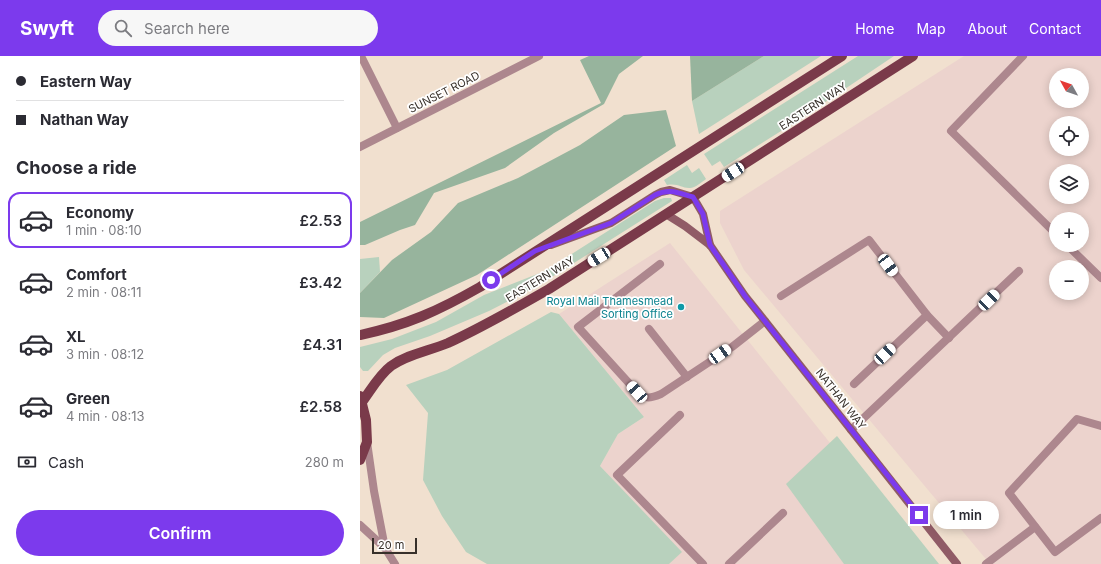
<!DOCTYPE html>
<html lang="en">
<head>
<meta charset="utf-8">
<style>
	body { margin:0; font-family:Inter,sans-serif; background:#f7f7f7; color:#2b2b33; height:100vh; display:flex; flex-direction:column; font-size:15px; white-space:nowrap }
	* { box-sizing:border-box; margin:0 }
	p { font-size:13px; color:#7c7c81 }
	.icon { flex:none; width:22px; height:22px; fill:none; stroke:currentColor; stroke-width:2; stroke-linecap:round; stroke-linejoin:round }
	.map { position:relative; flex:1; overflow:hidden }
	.side { display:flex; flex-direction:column; background:#fff; width:360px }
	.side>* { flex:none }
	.hud { display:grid; align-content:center; height:88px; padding:0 16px; background:#fff }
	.needle { width:26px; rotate:310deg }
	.controls { position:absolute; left:689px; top:12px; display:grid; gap:8px }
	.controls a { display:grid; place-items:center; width:40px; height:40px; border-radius:50%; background:#fff; box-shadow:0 2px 10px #0003; font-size:20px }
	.scale { position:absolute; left:12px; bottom:10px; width:45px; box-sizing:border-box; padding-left:4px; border:2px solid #37302a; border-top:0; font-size:11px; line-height:14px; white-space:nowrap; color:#37302a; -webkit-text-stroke:3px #fff; paint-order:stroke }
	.end { position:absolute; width:18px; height:18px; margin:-9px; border:5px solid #7c3aed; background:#fff; box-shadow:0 0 0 2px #fff }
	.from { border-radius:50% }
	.bubble { position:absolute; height:28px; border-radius:14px; background:#fff; box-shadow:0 2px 10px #0003; font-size:13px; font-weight:600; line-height:28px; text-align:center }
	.car { position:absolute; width:12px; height:24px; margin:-12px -6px; border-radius:5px; box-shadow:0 0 3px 1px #0007; background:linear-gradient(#fff 24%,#345 0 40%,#fff 0 76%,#345 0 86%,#fff 0) }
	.hud b { display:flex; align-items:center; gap:14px; height:38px; font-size:15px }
	.hud b+b { border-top:1px solid #e1e1e2 }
	.hud i { width:10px; height:10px; background:#2b2b33 }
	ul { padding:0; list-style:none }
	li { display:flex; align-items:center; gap:12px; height:56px; margin:0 8px 6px; padding:0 8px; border:2px solid transparent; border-radius:12px }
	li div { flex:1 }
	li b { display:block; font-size:15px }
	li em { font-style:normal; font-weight:600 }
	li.active { border-color:#7c3aed }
	li>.icon { width:36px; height:36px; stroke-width:1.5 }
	h2 { padding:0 16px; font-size:18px; line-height:48px }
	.pay { display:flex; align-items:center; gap:10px; height:44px; padding:0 16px; font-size:15px }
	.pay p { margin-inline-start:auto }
	.cta { display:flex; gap:8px; margin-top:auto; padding:8px 16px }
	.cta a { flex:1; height:46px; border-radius:24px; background:#7c3aed; color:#fff; font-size:16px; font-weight:600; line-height:46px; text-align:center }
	header { display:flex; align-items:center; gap:24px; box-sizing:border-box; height:56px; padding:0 20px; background:#7c3aed; color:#fff }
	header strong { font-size:19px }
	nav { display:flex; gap:22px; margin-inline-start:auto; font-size:14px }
	.search { width:280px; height:36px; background:#f7f7f7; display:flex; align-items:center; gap:10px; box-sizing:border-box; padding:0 14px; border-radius:22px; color:#7c7c81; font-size:15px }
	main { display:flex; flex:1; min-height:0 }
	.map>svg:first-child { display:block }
	.industrial { fill:#ecd3cd; fill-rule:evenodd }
	.green { fill:#b8d1bd }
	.forest { fill:#97b49d }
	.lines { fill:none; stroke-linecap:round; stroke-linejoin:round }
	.lane { stroke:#ad878e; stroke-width:8 }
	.street { stroke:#ad878e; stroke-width:8 }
	.secondary { stroke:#905b66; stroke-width:8 }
	.primary { stroke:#7a3a4a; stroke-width:10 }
	.route { stroke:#7c3aed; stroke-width:5 }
	.culture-dot { fill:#0f9aa8; stroke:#fff; stroke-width:1.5 }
	.labels { text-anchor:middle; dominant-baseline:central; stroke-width:3.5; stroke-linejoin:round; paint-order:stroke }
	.street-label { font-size:11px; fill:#37302a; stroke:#fff }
	.culture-label { font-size:11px; fill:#0d838f; stroke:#fff; text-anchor:end }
</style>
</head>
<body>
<header>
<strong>Swyft</strong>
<div class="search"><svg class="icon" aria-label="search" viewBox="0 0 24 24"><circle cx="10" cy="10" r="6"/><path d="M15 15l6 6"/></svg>Search here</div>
<nav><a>Home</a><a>Map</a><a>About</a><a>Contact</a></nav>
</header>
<main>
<section class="side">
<div class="hud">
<b><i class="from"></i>Eastern Way</b>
<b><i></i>Nathan Way</b>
</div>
<h2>Choose a ride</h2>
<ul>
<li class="active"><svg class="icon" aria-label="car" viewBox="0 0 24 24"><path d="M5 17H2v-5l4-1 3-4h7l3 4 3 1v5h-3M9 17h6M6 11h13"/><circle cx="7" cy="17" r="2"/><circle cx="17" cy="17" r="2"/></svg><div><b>Economy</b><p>1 min · 08:10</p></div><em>£2.53</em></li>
<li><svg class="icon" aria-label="car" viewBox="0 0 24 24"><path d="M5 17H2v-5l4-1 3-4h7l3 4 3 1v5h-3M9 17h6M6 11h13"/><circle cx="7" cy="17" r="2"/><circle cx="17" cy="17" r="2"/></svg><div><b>Comfort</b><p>2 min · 08:11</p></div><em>£3.42</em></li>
<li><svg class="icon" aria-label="car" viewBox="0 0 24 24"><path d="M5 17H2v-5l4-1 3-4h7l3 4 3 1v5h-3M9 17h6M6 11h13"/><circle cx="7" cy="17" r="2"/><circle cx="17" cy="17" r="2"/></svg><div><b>XL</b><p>3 min · 08:12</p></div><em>£4.31</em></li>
<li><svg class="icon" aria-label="car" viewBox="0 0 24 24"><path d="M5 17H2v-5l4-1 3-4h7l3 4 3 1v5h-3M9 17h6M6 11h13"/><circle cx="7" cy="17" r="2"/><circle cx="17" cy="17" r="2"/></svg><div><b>Green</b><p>4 min · 08:13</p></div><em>£2.58</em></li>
</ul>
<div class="pay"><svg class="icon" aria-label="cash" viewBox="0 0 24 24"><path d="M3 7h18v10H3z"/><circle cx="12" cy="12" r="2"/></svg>Cash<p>280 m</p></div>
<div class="cta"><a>Confirm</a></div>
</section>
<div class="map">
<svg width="741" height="508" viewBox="0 0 741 508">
	<rect width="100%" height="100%" fill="#f1e0cf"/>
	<g class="industrial">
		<path d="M604,0H741V508H630L384,214L360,167V155ZM696,19H722V45H696ZM696,67H722V93H696ZM696,115H722V141H696ZM696,163H722V189H696ZM696,211H722V237H696Z"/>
		<polygon points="310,187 567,508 309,508 321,496 240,410 258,378 284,361 199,258"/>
	</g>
	<g class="green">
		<polygon points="404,0 461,0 339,78 332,45"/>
		<polygon points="498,0 534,0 437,65 364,111 360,105 352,110 344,98"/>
		<path d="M327,109L332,117L339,112L346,123C342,126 334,133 329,132C321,132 318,127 307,129L304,124Z"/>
		<polygon points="304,142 311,142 312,145 176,231 129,255 70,280 35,292 23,299 8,315 3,315 0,311 0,291 32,283 76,266 124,239 185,215 295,145"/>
		<polygon points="19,201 20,216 0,237 0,203"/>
		<polygon points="191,256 199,258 284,361 258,378 240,410 322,496 309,508 127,508 106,496 82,460 63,424 68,357 46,329 87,314"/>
		<polygon points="477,380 579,508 484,508 426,428"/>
	</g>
	<g class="forest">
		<polygon points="229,0 283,0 259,18 244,48 194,77 145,112 74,137 55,169 40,174 5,189 0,189 0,166 241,47 220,4"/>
		<polygon points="330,0 404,0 332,45"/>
		<polygon points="306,54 316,90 117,219 24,262 0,261 0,237 32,204 71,176 98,147 158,122 220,89 264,59"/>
	</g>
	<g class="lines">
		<g class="lane">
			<polyline points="663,0 591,75 696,178"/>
			<polyline points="707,189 741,222"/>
			<path d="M300,208L218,271L277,336C286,344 291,342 301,338L372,291L405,265"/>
			<polyline points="421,240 509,184 567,259 589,282"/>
			<polyline points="289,273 327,321"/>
			<polyline points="494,328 567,259"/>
			<polyline points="320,359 257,419 343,508"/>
			<polyline points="741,370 717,363 649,437 695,496 741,462"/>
			<polyline points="491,374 659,215"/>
			<polyline points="369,508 423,457"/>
			<polyline points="626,508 675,471"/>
		</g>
		<g class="street">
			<polyline points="1,0 37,72"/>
			<polyline points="0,91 179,0"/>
			<polyline points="7,386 14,435 25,492"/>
			<polyline points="0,469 25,492 35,508"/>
		</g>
		<g class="secondary">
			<polyline points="306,158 325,170 350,189 385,240 405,265 597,508"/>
			<polyline points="191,189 251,167 295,139 301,136 310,134 333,141 343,158 350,189"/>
		</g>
		<g class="primary">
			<path d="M0,279C47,269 78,255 120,231L482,0"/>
			<polyline points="0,340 6,364 7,386 0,404"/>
			<path d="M2,346C11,334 19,319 31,310C48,298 69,295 88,287C123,271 156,252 189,233L553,0"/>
		</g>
	</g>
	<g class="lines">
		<path class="route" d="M131,224L175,195L251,167L295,139C310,132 318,137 333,141L343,158L350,189L385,240L559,459"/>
	</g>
	<circle class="culture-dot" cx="321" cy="251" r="4"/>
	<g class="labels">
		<g class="street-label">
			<text transform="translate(84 36) rotate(-27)">SUNSET ROAD</text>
			<text transform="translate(453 50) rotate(-33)">EASTERN WAY</text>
			<text transform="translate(180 223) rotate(-31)">EASTERN WAY</text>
			<text transform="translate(481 343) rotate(52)">NATHAN WAY</text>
		</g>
		<g class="culture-label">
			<text x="313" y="245">Royal Mail Thamesmead<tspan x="313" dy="13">Sorting Office</tspan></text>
		</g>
	</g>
</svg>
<div class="controls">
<a><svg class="needle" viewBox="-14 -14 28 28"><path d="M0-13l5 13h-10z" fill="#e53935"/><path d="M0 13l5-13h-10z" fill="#7c7c81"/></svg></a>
<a><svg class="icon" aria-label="locate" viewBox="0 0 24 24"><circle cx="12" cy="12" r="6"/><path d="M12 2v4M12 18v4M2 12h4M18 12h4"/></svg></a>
<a><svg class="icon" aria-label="layers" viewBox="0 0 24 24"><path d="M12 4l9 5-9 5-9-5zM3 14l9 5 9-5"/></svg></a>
<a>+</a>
<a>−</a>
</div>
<div class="scale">20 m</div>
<i class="end from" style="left:131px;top:224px"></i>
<i class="end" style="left:559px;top:459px"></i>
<div class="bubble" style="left:573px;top:445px;width:66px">1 min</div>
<i class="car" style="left:373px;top:116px;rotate:237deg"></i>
<i class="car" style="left:239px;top:201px;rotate:238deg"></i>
<i class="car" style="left:528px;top:209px;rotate:143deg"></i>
<i class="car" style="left:629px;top:244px;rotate:46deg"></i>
<i class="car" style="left:360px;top:298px;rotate:56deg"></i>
<i class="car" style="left:525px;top:298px;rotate:47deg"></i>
<i class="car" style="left:277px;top:336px;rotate:318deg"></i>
</div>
</main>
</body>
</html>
